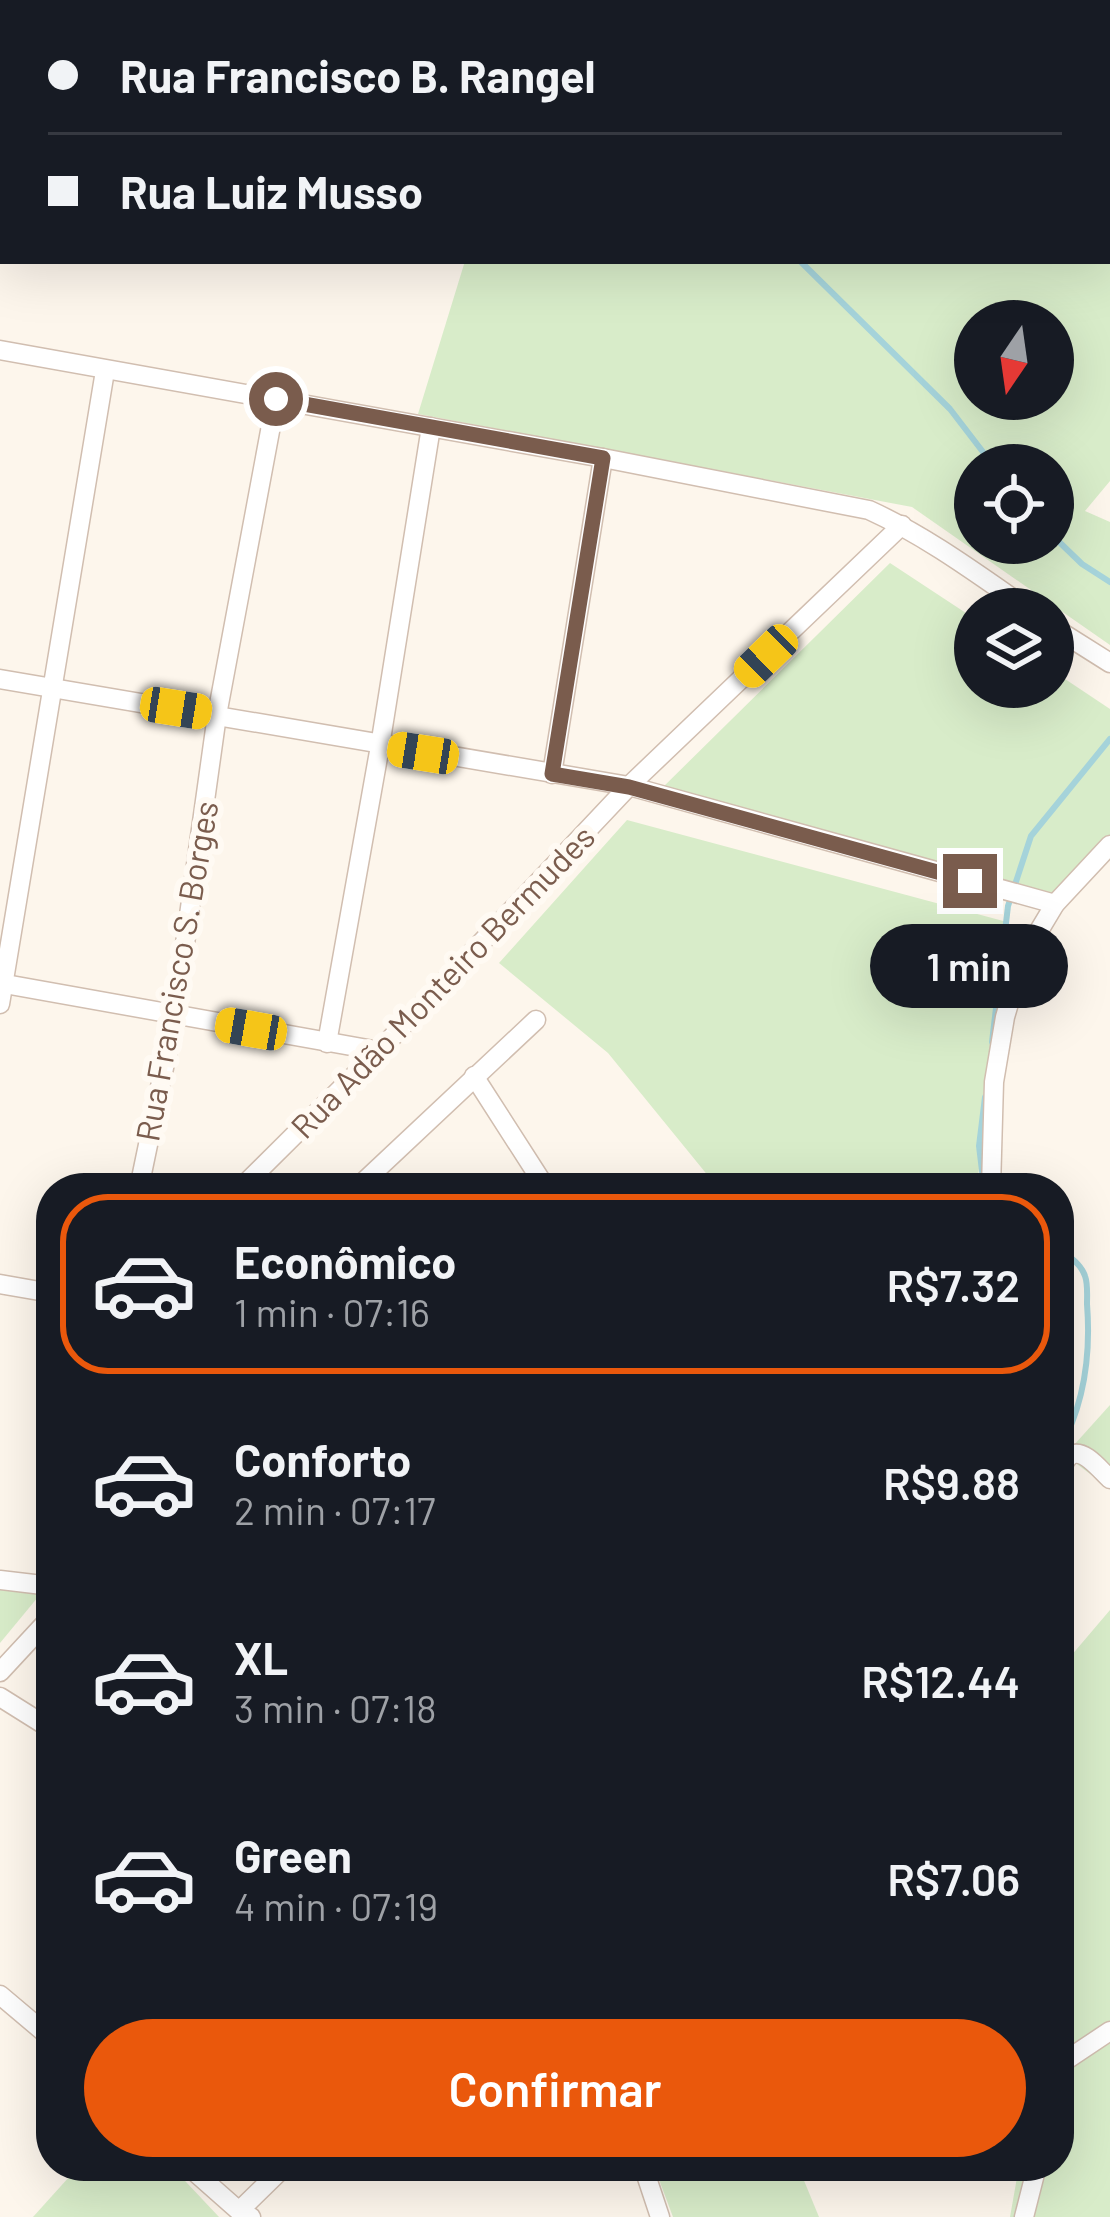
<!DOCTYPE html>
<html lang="pt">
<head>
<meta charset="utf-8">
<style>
	body { margin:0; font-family:Barlow,sans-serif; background:#242831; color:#f1f3f6; height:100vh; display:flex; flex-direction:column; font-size:45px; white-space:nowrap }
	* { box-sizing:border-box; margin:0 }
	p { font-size:39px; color:#9ea1a6 }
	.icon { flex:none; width:66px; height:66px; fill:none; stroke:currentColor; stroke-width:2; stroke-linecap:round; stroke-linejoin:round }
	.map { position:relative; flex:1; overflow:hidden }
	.sheet { position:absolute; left:36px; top:1173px; width:1038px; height:1008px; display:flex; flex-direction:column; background:#171b24; border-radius:48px; box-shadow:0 12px 48px #0002 }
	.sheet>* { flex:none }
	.guide { position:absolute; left:0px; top:0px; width:1110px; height:264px; box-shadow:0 12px 48px #0002; display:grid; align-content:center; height:264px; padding:0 48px; background:#171b24 }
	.needle { width:78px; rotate:193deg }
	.buttons { position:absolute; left:954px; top:300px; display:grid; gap:24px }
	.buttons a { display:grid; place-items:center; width:120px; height:120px; border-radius:50%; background:#171b24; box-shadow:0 12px 48px #0002; font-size:60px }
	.end { position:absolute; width:54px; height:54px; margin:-27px; border:15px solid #7a5c4d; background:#fff; box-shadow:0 0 0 6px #fff }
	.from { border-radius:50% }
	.bubble { position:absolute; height:84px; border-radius:42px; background:#171b24; box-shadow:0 12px 48px #0002; font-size:39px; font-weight:600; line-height:84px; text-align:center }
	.car { position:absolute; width:36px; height:72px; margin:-36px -18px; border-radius:15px; box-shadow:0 0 9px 3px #0007; background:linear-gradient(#f5c518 24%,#345 0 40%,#f5c518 0 76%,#345 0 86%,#f5c518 0) }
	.guide b { display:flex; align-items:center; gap:42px; height:114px; font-size:45px }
	.guide b+b { border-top:3px solid #363941 }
	.guide i { width:30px; height:30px; background:#f1f3f6 }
	ul { padding:21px 0 0; list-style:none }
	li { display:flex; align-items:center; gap:36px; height:180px; margin:0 24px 18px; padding:0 24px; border:6px solid transparent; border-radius:48px }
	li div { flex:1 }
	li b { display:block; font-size:45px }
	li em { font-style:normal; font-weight:600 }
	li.selected { border-color:#ea580c }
	li>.icon { width:108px; height:108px; stroke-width:1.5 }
	.cta { display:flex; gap:24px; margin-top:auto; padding:24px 48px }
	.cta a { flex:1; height:138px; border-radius:72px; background:#ea580c; color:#fff; font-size:48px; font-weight:600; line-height:138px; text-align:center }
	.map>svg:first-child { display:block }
	.green { fill:#d8ecc9; fill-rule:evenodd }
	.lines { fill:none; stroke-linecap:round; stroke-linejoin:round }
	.stream { stroke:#a5d3da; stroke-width:6 }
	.minor-casing { stroke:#d1beb0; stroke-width:21 }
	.minor { stroke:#fff; stroke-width:18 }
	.route { stroke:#7a5c4d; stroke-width:15 }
	.labels { text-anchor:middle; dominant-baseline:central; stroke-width:12; stroke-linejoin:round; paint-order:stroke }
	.street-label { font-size:33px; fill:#7a5c4d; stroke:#fffaf3 }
</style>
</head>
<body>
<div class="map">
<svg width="1110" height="2217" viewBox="0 0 1110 2217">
	<rect width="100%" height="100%" fill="#fdf6ec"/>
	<g class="green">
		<path d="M527,0H1110V481L1085,511L1110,522V645L912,507L418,414L465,261H1107V3H529ZM975,321H1053V399H975ZM975,465H1053V543H975Z"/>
		<polygon points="890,563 975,619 975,687 1053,687 1053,671 1110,709 1110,839 1050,898 655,795"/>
		<polygon points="627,820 1007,922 977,1186 974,1188 718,1188 608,1053 499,963"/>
		<polygon points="1110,1405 1110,1489 1065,1455"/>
		<polygon points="0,1590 43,1591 0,1643"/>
		<polygon points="1110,1610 1110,2217 1010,2217 1019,2166 1059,2166 1059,1670"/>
		<polygon points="79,2166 171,2166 219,2217 33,2217"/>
		<polygon points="654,2166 798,2166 819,2217 673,2217"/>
	</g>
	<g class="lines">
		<g class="stream">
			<polyline points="491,3 492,0"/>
			<polyline points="1085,3 1088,0"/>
			<polyline points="800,261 950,409 993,465"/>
			<polyline points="1053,536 1082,564 1110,582"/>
			<polyline points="992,1042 1008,906 1031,836 1110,739"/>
			<polyline points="983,1179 979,1146 985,1097"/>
			<path d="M1059,1249C1069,1256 1081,1264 1085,1276C1088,1284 1087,1295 1087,1304C1091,1355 1085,1404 1059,1450"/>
		</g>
		<g class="minor-casing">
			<g id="minor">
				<path d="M0,350L603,458L869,510C926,536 976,573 1028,609"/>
				<polyline points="1053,627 1110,663"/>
				<polyline points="0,679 629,786 1055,904"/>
				<polyline points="552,774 603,458"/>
				<polyline points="0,983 379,1051"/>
				<polyline points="0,1004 105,371"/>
				<polyline points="327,1043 380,746 431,427"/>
				<polyline points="474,1076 546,1188"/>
				<polyline points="139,1188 175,1015 217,715 276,399"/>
				<polyline points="241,1188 379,1051 629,786 902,525"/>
				<polyline points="357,1188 536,1020"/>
				<polyline points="991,1188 994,1082 1005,1017 1022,959 1055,904 1110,845"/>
				<polyline points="0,1284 51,1293"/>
				<path d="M1059,1471C1063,1466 1065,1459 1071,1455C1084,1448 1101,1471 1110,1479"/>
				<polyline points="0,1580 51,1586"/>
				<polyline points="0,1672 51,1617"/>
				<polyline points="0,1697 51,1729"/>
				<polyline points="0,1995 51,2038"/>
				<polyline points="1059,2065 1110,2031"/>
				<polyline points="188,2166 239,2211 251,2217"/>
				<polyline points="643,2166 660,2217"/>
				<polyline points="239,2211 285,2166"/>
				<polyline points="1024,2217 1037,2166"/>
			</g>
		</g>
		<use href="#minor" class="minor"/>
	</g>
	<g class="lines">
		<polyline class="route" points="276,399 603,458 552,774 629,787 970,881"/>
	</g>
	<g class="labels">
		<g class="street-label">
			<text transform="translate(176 971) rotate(-80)">Rua Francisco S. Borges</text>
			<text transform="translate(442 981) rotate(-46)">Rua Adão Monteiro Bermudes</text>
		</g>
	</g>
</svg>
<div class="buttons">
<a><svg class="needle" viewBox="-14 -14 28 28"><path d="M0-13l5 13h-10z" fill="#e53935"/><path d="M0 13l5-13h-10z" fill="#9ea1a6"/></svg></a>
<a><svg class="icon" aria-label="locate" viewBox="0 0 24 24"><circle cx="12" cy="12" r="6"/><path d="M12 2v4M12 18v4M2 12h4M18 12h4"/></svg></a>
<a><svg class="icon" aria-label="layers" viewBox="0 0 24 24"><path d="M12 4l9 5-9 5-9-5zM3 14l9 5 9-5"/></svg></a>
</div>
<i class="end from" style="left:276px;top:399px"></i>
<i class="end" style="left:970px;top:881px"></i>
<div class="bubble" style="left:870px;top:924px;width:198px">1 min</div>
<i class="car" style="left:766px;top:656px;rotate:226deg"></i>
<i class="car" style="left:176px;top:708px;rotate:99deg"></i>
<i class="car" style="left:423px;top:753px;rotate:279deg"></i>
<i class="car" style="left:251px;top:1029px;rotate:280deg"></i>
<div class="guide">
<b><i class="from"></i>Rua Francisco B. Rangel</b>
<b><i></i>Rua Luiz Musso</b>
</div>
<section class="sheet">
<ul>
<li class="selected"><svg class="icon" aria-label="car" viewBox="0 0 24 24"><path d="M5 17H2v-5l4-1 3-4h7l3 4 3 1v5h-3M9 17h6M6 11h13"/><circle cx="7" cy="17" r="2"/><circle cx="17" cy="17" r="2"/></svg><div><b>Econômico</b><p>1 min · 07:16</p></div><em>R$7.32</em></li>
<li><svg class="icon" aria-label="car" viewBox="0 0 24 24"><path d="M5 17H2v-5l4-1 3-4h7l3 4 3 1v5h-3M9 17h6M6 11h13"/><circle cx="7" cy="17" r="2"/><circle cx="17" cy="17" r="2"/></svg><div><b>Conforto</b><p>2 min · 07:17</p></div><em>R$9.88</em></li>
<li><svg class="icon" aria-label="car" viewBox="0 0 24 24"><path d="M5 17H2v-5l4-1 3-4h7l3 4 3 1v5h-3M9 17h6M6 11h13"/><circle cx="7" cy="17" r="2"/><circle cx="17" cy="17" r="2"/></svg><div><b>XL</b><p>3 min · 07:18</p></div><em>R$12.44</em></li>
<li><svg class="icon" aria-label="car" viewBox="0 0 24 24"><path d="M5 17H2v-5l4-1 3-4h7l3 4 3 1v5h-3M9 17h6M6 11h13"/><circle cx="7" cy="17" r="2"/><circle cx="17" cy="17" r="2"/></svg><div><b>Green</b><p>4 min · 07:19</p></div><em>R$7.06</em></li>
</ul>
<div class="cta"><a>Confirmar</a></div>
</section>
</div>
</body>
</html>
